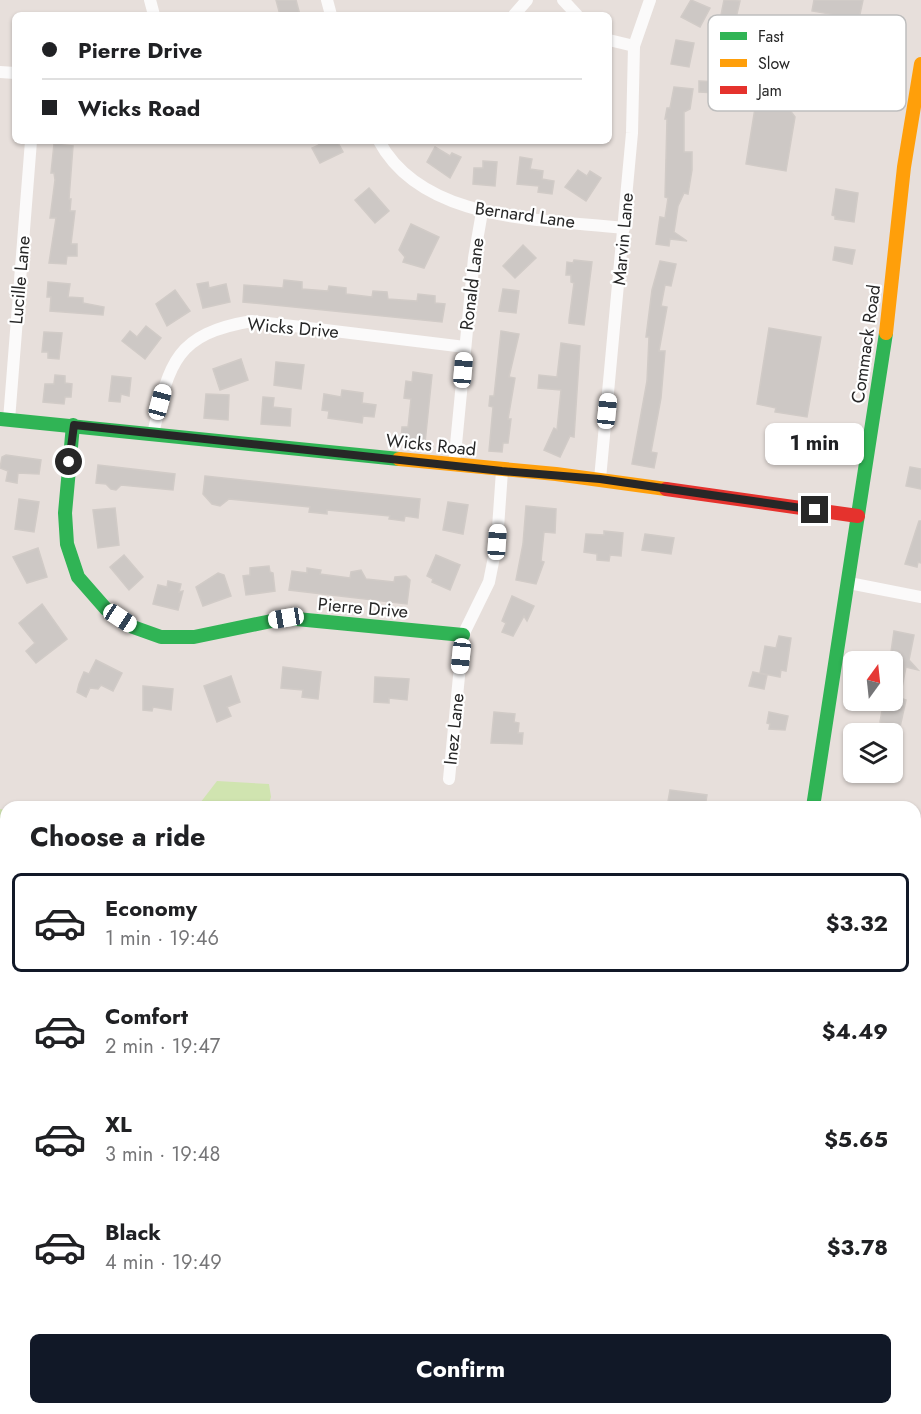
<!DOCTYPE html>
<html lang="en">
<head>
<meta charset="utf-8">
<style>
	body { margin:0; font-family:Jost,sans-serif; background:#f6f6f6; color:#202124; height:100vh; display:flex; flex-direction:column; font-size:22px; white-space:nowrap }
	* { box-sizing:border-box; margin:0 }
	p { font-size:20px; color:#757577 }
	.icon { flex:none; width:33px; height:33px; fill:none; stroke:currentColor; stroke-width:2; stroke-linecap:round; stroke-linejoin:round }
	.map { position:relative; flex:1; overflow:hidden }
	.side { position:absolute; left:0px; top:801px; width:921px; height:614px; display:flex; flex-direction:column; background:#fff; border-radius:18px 18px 0 0; box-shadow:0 2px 4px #0004 }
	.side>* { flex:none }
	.hud { position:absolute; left:12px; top:12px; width:600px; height:132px; border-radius:9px; box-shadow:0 2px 4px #0004; display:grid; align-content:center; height:132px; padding:0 30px; background:#fff }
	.needle { width:39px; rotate:15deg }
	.controls { position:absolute; left:843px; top:651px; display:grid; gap:12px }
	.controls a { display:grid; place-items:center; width:60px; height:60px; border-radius:9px; background:#fff; box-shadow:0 2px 4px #0004; font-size:30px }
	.end { position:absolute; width:27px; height:27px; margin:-14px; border:8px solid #272727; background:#fff; box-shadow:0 0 0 3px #fff }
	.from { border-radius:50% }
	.bubble { position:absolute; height:42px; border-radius:9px; background:#fff; box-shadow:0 2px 4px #0004; font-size:20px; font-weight:700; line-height:42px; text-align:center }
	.car { position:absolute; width:18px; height:36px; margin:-18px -9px; border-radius:8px; box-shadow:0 0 4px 2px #0007; background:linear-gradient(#fff 24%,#345 0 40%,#fff 0 76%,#345 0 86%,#fff 0) }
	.hud b { display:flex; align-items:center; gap:21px; height:57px; font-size:22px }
	.hud b+b { border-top:2px solid #e0e0e0 }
	.hud i { width:15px; height:15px; background:#202124 }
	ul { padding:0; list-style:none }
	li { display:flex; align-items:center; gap:18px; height:99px; margin:0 12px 9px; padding:0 18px; border:3px solid transparent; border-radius:9px }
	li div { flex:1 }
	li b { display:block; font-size:22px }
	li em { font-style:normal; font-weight:700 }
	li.on { border-color:#111827 }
	li>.icon { width:54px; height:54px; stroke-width:1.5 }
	h2 { padding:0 30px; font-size:27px; line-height:72px }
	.action { display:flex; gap:12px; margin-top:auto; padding:12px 30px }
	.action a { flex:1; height:69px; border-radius:9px; background:#111827; color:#fff; font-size:24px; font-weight:700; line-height:69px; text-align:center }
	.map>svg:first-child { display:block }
	.green { fill:#d0e4b0 }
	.building { fill:#cdc8c5; stroke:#d1cbc7; stroke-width:1.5 }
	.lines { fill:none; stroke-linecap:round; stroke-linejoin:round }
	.street { stroke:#fbfafa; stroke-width:12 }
	.fast { stroke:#30b455; stroke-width:14 }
	.slow { stroke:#ff9f0a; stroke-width:14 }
	.jam { stroke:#e5322d; stroke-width:14 }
	.route { stroke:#272727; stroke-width:8 }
	.labels { text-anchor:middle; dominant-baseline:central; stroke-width:4.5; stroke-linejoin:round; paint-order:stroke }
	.street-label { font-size:18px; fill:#272727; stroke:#fff }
	.key { fill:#fff; stroke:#bebebe; stroke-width:1.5 }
	.key-label { font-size:16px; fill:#272727 }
</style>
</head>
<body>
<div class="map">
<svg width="921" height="1414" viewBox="0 0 921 1414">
	<rect width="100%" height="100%" fill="#e7dfdb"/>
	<g class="green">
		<polygon points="217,781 269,784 271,797 268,807 197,807"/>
		<polygon points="0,809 6,810 6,1093 0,1092"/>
		<polygon points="915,922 921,926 921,1129 915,1124"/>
		<polygon points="572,1409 572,1414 200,1414 179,1409"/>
	</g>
	<g class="building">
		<polygon points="276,0 296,0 300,15 280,15"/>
		<polygon points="691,0 710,8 700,27 681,17"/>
		<polygon points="724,0 740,1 736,18 721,15"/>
		<polygon points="814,0 863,0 859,19 812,11"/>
		<polygon points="676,40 694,43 689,67 671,64"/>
		<polygon points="765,46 825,57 820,86 806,97 804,94 774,89 795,117 786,171 746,164"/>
		<polygon points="699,81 719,82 718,93 699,92"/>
		<polygon points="674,87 693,89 690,109 684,112 684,152 692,152 692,170 688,194 684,193 678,206 674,232 687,241 670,239 669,246 656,244 660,217 665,218 668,198 665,197 667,119 665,119 667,108 670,108"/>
		<polygon points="317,141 337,141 343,152 320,163 312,148 319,145"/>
		<polygon points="54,144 73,146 69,199 71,199 70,211 75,211 71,244 77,244 77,256 67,256 66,264 49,263 56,218 50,218 55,180 54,173 51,173"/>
		<polygon points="435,147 450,156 452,153 461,157 450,178 427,162"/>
		<polygon points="520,157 532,159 530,169 543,171 542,179 554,181 552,194 538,192 539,186 517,184"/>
		<polygon points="483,161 497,162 495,186 473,184 474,168 483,168"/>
		<polygon points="578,170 587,176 590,171 601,178 586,201 565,187"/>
		<polygon points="369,188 389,211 375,223 355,200"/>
		<polygon points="836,189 858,193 854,222 835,219 835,216 832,215"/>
		<polygon points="411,224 439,237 424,268 403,262 405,257 399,250"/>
		<polygon points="523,245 536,258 515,278 503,266"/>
		<polygon points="835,247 855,250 852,264 833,260"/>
		<polygon points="574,260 592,262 584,325 569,323 569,320 574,283 571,282 571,275 566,275 567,262 573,263"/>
		<polygon points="660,261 676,264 671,286 665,285 661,306 667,307 659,351 665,351 661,398 651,452 657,453 654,468 632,464 647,381 649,337 646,337 652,290"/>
		<polygon points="284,280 302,282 302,289 328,291 329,286 346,288 346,294 372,297 373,291 387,292 388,299 417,301 418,294 435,296 435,303 445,304 442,322 243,302 244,285 283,288"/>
		<polygon points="48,282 70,284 68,297 83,298 83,303 104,307 103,315 50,311 51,297 47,297"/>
		<polygon points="208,282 209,288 226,284 230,302 203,308 197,284"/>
		<polygon points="503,289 519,291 516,313 499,311"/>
		<polygon points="175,290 190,311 167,326 156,304"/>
		<polygon points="146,326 161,338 145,359 122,341 130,331 137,337"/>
		<polygon points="769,328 821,337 807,417 775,412 776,408 757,404"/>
		<polygon points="501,331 519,334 509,377 515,378 508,419 511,419 508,443 503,443 502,452 489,451 493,407 489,406 490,396 494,396"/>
		<polygon points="44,332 62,333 59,359 48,358 48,352 42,352"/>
		<polygon points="561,343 580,346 574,437 570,436 560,457 544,450 554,428 557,430 561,390 538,388 539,375 557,377"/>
		<polygon points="241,359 248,380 220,390 213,369"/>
		<polygon points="276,362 304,365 301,389 274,385"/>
		<polygon points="413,372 432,375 425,443 401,440 402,427 408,427 411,399 404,398 406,381 412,382"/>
		<polygon points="55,375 65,376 65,383 72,384 71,397 65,397 64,404 43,402 45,384 54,384"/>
		<polygon points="112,376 131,378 129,396 121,394 120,402 109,401"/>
		<polygon points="342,390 363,393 362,403 376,405 374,417 363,416 362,423 328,418 329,411 322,410 324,394 341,397"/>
		<polygon points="206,394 229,395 228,420 204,418"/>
		<polygon points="263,397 274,398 273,407 291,409 290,426 261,424"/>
		<polygon points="6,455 41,460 39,474 18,473 17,483 6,481 8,471 0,468 2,457"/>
		<polygon points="98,465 175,474 173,490 121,485 116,490 111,489 106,484 96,483"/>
		<polygon points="910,467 921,469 921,489 906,486"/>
		<polygon points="205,476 420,499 418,518 405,516 404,521 389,519 390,516 327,510 327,514 309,512 310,507 229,499 220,506 212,504 203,494"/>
		<polygon points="19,499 39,502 34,532 15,529"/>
		<polygon points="448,502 468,505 463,534 443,530"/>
		<polygon points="526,506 556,509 555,533 544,532 541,561 544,562 536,584 516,580 523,544"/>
		<polygon points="115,508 119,545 98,548 93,510"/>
		<polygon points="919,521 921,521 921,563 918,562 917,567 905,564"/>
		<polygon points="604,531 623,533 621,556 610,555 609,561 597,560 597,554 584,552 586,534 604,535"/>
		<polygon points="645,534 674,538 671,554 642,550"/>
		<polygon points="38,548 47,577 27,583 13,557"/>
		<polygon points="124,555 143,577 129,590 110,567"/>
		<polygon points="436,555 460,565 450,590 432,582 433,579 427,576"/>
		<polygon points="269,566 270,572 273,573 275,591 246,595 243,576 250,575 250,568"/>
		<polygon points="307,568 321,570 320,574 350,578 351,572 361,570 366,579 394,582 395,577 406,576 410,580 407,604 289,590 292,571 307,573"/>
		<polygon points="218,573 224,575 231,596 203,606 196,587"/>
		<polygon points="168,581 181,584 179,592 183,591 178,610 153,604 158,585 167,587"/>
		<polygon points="512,596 534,606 527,621 524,616 513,636 502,632 506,623 502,621"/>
		<polygon points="42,604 67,639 36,663 26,651 35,643 19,623"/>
		<polygon points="894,631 914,635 909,660 918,670 906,667 900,698 906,700 900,727 880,722 884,700 892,700 892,659 890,659"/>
		<polygon points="779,636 791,638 786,671 781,670 780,677 760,673 765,646 776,648"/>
		<polygon points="96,660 122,673 113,691 101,685 98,689 90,688 86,697 77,692 79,684 84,672 89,674"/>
		<polygon points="283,667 321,672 318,699 302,697 303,690 281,688"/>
		<polygon points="753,672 767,675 764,689 749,686"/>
		<polygon points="231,676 240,702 227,707 231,716 217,722 204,686"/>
		<polygon points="375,677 409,679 407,700 389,698 389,703 374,702"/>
		<polygon points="143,686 173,689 171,710 153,707 152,711 143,710"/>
		<polygon points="494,712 515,714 514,722 519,723 518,733 523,733 522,744 491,743"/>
		<polygon points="769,712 788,716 785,730 769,729 770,724 767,723"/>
		<polygon points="670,790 707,795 705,807 667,807"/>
	</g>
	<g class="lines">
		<g class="street">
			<polyline points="150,0 154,15"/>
			<polyline points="327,0 331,15"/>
			<polyline points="563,0 577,15"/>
			<polyline points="514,15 527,0"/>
			<polyline points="609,40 634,46"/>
			<polyline points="0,72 15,73"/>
			<path d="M379,141C423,223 543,219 624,228"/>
			<polyline points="9,420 31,141"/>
			<path d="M153,434C169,364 174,334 252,321L465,347"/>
			<polyline points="454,465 474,258 482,212"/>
			<polyline points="600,479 632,133 634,46 650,0"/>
			<polyline points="849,583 921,597"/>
			<polyline points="449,779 463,635 489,582 497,542 502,471"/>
			<polyline points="915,1247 921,1252"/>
		</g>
		<g class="fast">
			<polyline points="0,419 399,459"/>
			<polyline points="73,425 65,513 67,544 78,577 106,609 133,627 161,637 194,637 286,618 463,635"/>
			<polyline points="813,807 886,333"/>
		</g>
		<g class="slow">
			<polyline points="886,333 904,167 921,64"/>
			<polyline points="399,459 556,474 666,489"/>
			<polyline points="759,1408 759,1414"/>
		</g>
		<polyline class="jam" points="666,489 858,516"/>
	</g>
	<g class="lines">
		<polyline class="route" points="69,462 74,425 502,471 600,479 815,510"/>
	</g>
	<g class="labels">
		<g class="street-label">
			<text transform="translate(525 215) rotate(8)">Bernard Lane</text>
			<text transform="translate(623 239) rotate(-85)">Marvin Lane</text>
			<text transform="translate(20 280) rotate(-85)">Lucille Lane</text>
			<text transform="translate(472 284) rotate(-83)">Ronald Lane</text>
			<text transform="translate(293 328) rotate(5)">Wicks Drive</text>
			<text transform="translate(866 344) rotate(-82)">Commack Road</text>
			<text transform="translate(431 445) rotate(6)">Wicks Road</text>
			<text transform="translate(363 608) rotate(5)">Pierre Drive</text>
			<text transform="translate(454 729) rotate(-84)">Inez Lane</text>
		</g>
	</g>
	<rect x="708" y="15" width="198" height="96" rx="9" class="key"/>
	<rect x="720" y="32" width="27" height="8" fill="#30b455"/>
	<rect x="720" y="59" width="27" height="8" fill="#ff9f0a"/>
	<rect x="720" y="86" width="27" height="8" fill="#e5322d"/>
	<g class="key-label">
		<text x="758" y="42">Fast</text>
		<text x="758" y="69">Slow</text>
		<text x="758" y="96">Jam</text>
	</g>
</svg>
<div class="controls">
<a><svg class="needle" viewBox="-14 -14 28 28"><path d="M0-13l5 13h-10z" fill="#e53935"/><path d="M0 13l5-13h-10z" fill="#757577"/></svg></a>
<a><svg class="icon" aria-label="layers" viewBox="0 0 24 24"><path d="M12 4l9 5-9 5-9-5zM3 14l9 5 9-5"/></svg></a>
</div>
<i class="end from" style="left:69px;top:462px"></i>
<i class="end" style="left:815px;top:510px"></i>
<div class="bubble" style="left:765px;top:423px;width:99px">1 min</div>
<i class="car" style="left:463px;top:370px;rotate:5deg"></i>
<i class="car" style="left:160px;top:402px;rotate:15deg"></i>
<i class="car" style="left:607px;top:411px;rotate:6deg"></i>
<i class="car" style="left:497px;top:542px;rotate:4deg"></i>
<i class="car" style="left:120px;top:618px;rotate:123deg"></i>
<i class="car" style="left:286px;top:618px;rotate:261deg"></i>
<i class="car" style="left:461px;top:656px;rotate:186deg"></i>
<div class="hud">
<b><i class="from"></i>Pierre Drive</b>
<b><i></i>Wicks Road</b>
</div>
<section class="side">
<h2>Choose a ride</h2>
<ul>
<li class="on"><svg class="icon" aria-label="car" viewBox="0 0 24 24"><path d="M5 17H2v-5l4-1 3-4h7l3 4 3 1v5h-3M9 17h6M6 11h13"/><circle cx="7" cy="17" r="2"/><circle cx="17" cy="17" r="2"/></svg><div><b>Economy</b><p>1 min · 19:46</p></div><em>$3.32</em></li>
<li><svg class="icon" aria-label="car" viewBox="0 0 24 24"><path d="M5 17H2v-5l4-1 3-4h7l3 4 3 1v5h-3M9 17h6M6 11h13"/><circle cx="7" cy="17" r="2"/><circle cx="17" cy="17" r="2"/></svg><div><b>Comfort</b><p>2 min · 19:47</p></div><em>$4.49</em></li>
<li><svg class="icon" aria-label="car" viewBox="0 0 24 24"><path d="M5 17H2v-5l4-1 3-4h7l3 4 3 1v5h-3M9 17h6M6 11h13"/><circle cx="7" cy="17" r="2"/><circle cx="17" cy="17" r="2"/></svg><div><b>XL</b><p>3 min · 19:48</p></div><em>$5.65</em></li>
<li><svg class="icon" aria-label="car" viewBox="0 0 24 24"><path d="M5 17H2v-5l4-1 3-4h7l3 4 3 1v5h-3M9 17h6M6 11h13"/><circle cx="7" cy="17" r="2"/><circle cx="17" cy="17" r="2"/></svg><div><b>Black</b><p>4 min · 19:49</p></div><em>$3.78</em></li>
</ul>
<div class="action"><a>Confirm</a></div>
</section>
</div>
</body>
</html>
